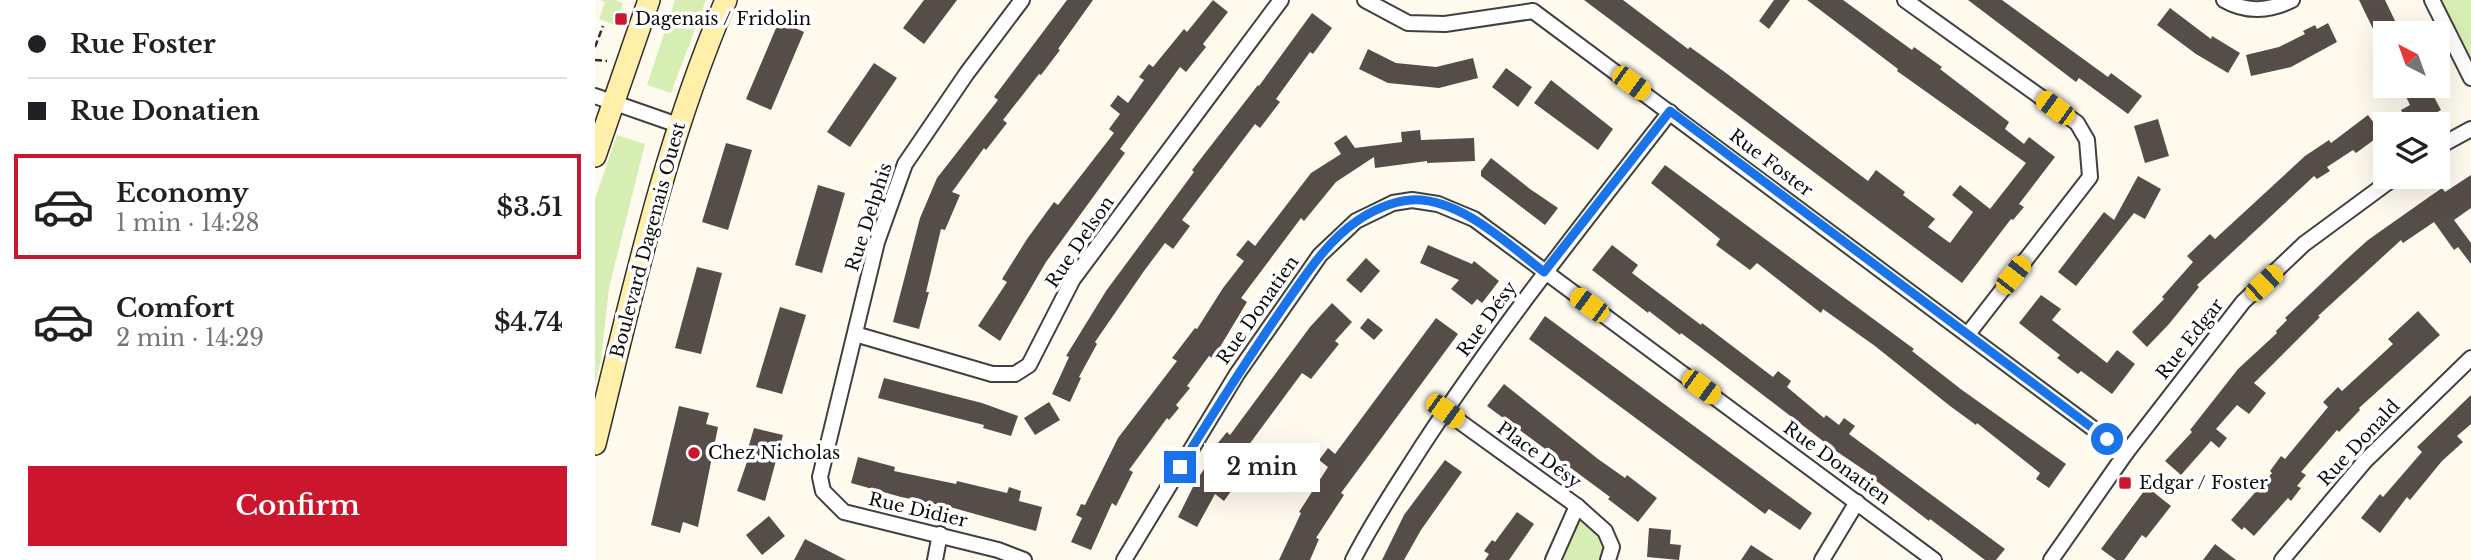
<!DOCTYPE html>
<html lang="en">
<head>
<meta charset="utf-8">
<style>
	body { margin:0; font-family:"Libre Baskerville",serif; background:#f6f6f6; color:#202124; height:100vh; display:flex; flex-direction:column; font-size:26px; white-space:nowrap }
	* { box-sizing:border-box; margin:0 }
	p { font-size:23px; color:#757577 }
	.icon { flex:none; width:38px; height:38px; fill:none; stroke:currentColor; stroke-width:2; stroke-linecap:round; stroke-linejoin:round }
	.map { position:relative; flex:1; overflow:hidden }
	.side { display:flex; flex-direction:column; background:#fff; width:595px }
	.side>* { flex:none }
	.guide { display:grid; align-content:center; height:154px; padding:0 28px; background:#fff }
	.needle { width:46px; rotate:319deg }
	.fabs { position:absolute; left:1778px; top:21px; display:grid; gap:14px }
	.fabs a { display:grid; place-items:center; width:77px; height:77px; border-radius:0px; background:#fff; box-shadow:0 7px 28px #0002; font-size:35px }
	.end { position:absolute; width:32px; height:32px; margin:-16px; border:9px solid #1a73e8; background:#fff; box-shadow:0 0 0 4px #fff }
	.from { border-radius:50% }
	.bubble { position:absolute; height:49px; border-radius:0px; background:#fff; box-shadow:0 7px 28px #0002; font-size:23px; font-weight:600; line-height:49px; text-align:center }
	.car { position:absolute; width:21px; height:42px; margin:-21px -10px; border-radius:9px; box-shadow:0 0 5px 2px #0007; background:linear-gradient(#f5c518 24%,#345 0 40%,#f5c518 0 76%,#345 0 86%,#f5c518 0) }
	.guide b { display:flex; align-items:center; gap:24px; height:66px; font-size:26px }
	.guide b+b { border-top:2px solid #e0e0e0 }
	.guide i { width:18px; height:18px; background:#202124 }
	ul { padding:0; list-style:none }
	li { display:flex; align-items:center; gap:21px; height:105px; margin:0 14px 10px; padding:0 14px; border:4px solid transparent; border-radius:0px }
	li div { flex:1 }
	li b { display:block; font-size:26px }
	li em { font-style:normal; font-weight:600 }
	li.on { border-color:#cc162d }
	li>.icon { width:63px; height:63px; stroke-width:1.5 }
	.button { display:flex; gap:14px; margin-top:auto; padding:14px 28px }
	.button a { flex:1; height:80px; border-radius:0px; background:#cc162d; color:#fff; font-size:28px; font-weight:600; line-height:80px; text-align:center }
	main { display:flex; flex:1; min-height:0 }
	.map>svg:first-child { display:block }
	.green { fill:#d6eeb3 }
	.building { fill:#574d48 }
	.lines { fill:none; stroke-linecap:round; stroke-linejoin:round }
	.street-casing { stroke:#404040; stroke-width:18 }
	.secondary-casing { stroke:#2f2f2f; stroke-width:24 }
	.path { stroke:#2f2f2f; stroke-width:2.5; stroke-dasharray:7 3.5; stroke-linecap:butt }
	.street { stroke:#fff; stroke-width:14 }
	.secondary { stroke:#ffefa9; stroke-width:21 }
	.route { stroke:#1a73e8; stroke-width:9 }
	.poi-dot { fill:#cc162d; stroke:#fff; stroke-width:2.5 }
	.labels { text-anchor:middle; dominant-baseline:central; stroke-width:7; stroke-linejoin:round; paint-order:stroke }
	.poi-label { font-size:18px; fill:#0d0d0d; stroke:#fff; text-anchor:start }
	.street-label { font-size:18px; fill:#0d0d0d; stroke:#fff }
</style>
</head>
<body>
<main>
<section class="side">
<div class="guide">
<b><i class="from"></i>Rue Foster</b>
<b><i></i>Rue Donatien</b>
</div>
<ul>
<li class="on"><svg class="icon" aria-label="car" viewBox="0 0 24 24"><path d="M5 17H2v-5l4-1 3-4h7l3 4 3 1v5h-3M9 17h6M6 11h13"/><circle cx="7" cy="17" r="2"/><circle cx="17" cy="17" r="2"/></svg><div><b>Economy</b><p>1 min · 14:28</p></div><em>$3.51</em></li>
<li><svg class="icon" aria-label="car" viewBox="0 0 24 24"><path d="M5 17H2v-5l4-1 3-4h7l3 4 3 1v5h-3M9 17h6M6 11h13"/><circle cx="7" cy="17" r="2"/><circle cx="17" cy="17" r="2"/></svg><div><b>Comfort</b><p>2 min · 14:29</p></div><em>$4.74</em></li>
</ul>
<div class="button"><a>Confirm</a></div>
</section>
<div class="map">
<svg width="1876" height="560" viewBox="0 0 1876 560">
	<rect width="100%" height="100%" fill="#fffaee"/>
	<g class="green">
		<polygon points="5,0 19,0 28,3 20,25 4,19 10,2"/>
		<polygon points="80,0 111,0 76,93 52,85"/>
		<polygon points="1837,0 1876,0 1876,78"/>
		<polygon points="22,135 50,144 14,288 6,360 0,385 0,199"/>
		<polygon points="982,506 1010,531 1013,560 958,560"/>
	</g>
	<g class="building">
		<polygon points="329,0 362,0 329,44 308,28"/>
		<polygon points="472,0 498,0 463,49 465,50 446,75 444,74 408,120 412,123 391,150 389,148 357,192 365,195 350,230 346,229 331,292 334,292 324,329 298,322 325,218 342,178 403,100 399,97"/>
		<polygon points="618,0 633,12 608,44 611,47 591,72 585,67 525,149 530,153 451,262 405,341 383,326 412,282 407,279 432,239 459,202 463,205 519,133 514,129 525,114 515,106 523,95 533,103 549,80 544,77 554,64 558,67 589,29 592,32"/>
		<polygon points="989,0 1028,0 1093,49 1095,47 1131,73 1273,181 1281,170 1310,192 1308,195 1340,219 1333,227 1355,243 1378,212 1357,195 1365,185 1395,209 1431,163 1302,71 1303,69 1212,0 1248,0 1317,50 1319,47 1347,67 1345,69 1414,122 1410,129 1429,144 1434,137 1460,157 1424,204 1429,207 1418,220 1416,219 1367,283"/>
		<polygon points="1179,0 1195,0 1174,29 1164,21"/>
		<polygon points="1373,0 1407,0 1513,77 1516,73 1547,96 1533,114 1484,78 1481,82"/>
		<polygon points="1764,0 1790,0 1802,25 1781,35"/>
		<polygon points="1575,8 1616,39 1617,36 1645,53 1633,73 1601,54 1562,25"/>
		<polygon points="717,13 737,28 718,54 715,52 681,99 685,102 665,128 660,124 587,220 595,226 578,249 570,243 549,271 500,342 502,344 484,377 486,378 475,402 457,394 474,357 471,356 511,291 599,172 597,170 663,85 664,86"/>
		<polygon points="184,21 209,32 176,110 151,99"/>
		<polygon points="1733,23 1742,42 1696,67 1656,76 1651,55 1684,47 1710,34 1708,31 1720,25 1722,29"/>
		<polygon points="773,49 801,63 841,67 878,58 883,78 844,88 793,83 764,69"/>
		<polygon points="279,63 302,78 255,147 232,132"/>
		<polygon points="911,68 937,87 923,107 897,87"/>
		<polygon points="956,80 1018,129 1003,150 939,103"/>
		<polygon points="1806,86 1833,86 1846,110 1821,124 1814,124 1806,110 1815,105"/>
		<polygon points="1773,115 1787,134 1761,153 1758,150 1732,167 1735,171 1722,179 1719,176 1602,285 1604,287 1574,324 1552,347 1537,332 1569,299 1567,297 1598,262 1592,256 1615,234 1620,239 1710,156 1734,140 1736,143"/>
		<polygon points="1563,119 1574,156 1550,163 1539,126"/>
		<polygon points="825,130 826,140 879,138 880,161 832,163 832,161 780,168 779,157 741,182 709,221 706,218 646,298 652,302 625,347 617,358 614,356 592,386 595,388 581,405 584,408 574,420 572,418 534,470 538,472 521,506 517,503 496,550 476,542 487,518 481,515 486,504 490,505 523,438 582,361 577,358 600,328 602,329 628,288 649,261 641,255 653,240 660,246 716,173 746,154 739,143 751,135 760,148 807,142 806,132"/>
		<polygon points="131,143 157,150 133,230 107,222"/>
		<polygon points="896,158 935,189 963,208 950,225 886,176 886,171"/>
		<polygon points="1070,165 1319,349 1317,351 1367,390 1471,464 1454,488 1441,479 1445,473 1382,423 1381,425 1355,406 1280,346 1228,309 1226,313 1162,263 1155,270 1121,245 1125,239 1056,183"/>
		<polygon points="1876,175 1876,208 1859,220 1876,243 1876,264 1863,247 1859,250 1839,222 1808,243 1806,240 1723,316 1725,317 1659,383 1671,393 1654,414 1642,405 1621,429 1632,438 1624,448 1616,441 1586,475 1570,461 1597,432 1595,430 1643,369 1682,333 1681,331 1692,320 1690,318 1753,258 1773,240 1834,197 1847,188 1850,192"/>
		<polygon points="1543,176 1566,189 1550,219 1539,213 1481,286 1463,272 1509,212 1519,220"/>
		<polygon points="223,185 250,193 227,273 200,265"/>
		<polygon points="833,245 877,264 879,261 904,281 887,303 882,299 877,305 856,289 864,280 825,263"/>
		<polygon points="1017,245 1043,265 1037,273 1106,325 1107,323 1178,377 1183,371 1196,381 1192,387 1229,418 1231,415 1244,425 1249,418 1260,426 1254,434 1410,549 1401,560 1390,560 1335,519 1334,521 1280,480 1281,478 1241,451 1117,356 1086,333 1085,335 1054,311 1053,313 997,270"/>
		<polygon points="771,258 785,271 766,293 751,280"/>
		<polygon points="102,267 127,273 106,354 80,348"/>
		<polygon points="1446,295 1466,309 1457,320 1512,363 1522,350 1540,364 1517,394 1486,371 1483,374 1462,358 1465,355 1424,323"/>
		<polygon points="737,303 757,322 740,341 744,344 716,379 707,373 636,469 629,480 639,487 629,501 620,494 602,527 583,517 601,481 625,446 622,444 632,432 635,435 715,327"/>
		<polygon points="185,307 211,315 187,394 161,387"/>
		<polygon points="1823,311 1845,335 1764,408 1765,410 1744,432 1742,430 1706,472 1711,475 1702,486 1706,488 1696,501 1693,498 1659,536 1649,527 1647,530 1636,520 1677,473 1675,471 1686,456 1690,459 1733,407 1728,402 1743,387 1747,391 1798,344 1793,339"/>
		<polygon points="950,316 1217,513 1205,530 1174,509 1170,514 934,339"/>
		<polygon points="773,318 788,330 779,340 765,328"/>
		<polygon points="841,318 863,334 746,493 749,495 721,538 724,539 715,560 684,560 706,513 704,512 733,467 724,460 733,448 740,454"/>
		<polygon points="289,378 387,403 423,416 416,436 388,428 389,425 283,398"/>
		<polygon points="909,384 1003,459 1030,478 1032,475 1062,498 1043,522 1013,499 1015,497 892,406"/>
		<polygon points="1876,395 1876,424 1862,436 1868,442 1847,461 1815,500 1812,497 1785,533 1766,518 1785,494 1788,497 1827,452 1822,447"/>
		<polygon points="454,402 465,420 440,435 429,418"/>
		<polygon points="84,406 114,413 111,424 123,427 103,527 88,522 85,533 56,525"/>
		<polygon points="159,428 188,435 170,501 142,491 155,453 152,452"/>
		<polygon points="263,457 300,467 299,471 361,484 362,481 412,493 414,487 426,491 424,501 447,507 441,531 355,507 306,497 256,483"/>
		<polygon points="850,460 867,472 826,530 809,560 787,560 809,515"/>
		<polygon points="1552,487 1576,506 1551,538 1547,535 1529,560 1521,560 1506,549"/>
		<polygon points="922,512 939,524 914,560 890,560 894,554 889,551 897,540 900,542"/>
		<polygon points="174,516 190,536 167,555 151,535"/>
		<polygon points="1054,528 1076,530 1075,544 1086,545 1084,560 1052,557"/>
		<polygon points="210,539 251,560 199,560"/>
		<polygon points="1620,544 1641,560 1608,560"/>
		<polygon points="1156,545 1179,560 1146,560"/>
	</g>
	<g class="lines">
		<g class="street-casing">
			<g id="street">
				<polyline points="427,0 372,73 310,164 282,242 225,477 228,491 249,512 403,550 429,560"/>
				<polyline points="770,0 813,23 850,24 938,11 1531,453"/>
				<polyline points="1310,0 1482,123 1492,140 1495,177 1373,334"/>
				<path d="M1629,0C1651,13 1675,11 1697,0"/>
				<polyline points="1837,0 1876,78"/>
				<polyline points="0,96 83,125"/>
				<polyline points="1843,147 1876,129"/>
				<polyline points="260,334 397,374 420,374 434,365 478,279 686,0"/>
				<polyline points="850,411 982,506 1010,531 1017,547 1013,560"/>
				<polyline points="340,560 345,534"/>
				<polyline points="529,560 642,374 725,255 761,221 798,203 817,200 843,204 879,219 1339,560"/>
				<path d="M758,560C778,520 803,484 827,446C903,330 990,221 1075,112"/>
				<polyline points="958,560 982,506"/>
				<polyline points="1227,560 1262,502"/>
				<polyline points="1456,560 1531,453 1648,302 1709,244 1800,177"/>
				<polyline points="1687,560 1770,461 1876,358"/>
			</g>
		</g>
		<g class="secondary-casing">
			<g id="secondary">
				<polyline points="0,156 54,0"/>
				<path d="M0,444C38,291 69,145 131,0"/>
			</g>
		</g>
		<g class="path">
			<polyline points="0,47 8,26"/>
			<polyline points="0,60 12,61"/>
		</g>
		<use href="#street" class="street"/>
		<use href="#secondary" class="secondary"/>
	</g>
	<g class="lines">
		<path class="route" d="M585,467C619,412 653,358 689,306C710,276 731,242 762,221C776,211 798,201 816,200C864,197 914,245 949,272L1075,111L1512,439"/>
	</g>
	<g class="poi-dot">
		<rect x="19" y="12" width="14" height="14" rx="3.5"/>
		<circle cx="99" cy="453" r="7"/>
		<rect x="1523" y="476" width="14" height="14" rx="3.5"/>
	</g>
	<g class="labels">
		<g class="poi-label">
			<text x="40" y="19">Dagenais / Fridolin</text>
			<text x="113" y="453">Chez Nicholas</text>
			<text x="1544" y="483">Edgar / Foster</text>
		</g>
		<g class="street-label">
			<text transform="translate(1176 163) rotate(37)">Rue Foster</text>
			<text transform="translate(274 217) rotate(-72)">Rue Delphis</text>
			<text transform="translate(53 240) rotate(-75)">Boulevard Dagenais Ouest</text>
			<text transform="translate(485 242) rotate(-56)">Rue Delson</text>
			<text transform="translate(663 310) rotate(-55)">Rue Donatien</text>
			<text transform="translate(892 319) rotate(-54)">Rue Désy</text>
			<text transform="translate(1595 339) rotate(-52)">Rue Edgar</text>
			<text transform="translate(1764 443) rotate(-47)">Rue Donald</text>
			<text transform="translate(944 455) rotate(36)">Place Désy</text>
			<text transform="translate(1242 463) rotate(36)">Rue Donatien</text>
			<text transform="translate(323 510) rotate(13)">Rue Didier</text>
		</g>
	</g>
</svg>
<div class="fabs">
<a><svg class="needle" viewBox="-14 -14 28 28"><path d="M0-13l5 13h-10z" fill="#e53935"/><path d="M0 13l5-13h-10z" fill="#757577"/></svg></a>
<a><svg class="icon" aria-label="layers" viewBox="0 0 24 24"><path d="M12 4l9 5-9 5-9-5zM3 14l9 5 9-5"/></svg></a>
</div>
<i class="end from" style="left:1512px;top:439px"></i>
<i class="end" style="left:585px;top:467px"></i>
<div class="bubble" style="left:609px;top:443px;width:116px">2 min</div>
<i class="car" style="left:1036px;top:83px;rotate:126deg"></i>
<i class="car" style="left:1460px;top:108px;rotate:306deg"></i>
<i class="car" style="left:1418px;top:275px;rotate:38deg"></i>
<i class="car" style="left:1669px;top:283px;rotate:47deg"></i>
<i class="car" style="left:994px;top:305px;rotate:306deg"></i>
<i class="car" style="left:1106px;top:387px;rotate:126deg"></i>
<i class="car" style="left:850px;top:411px;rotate:126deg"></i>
</div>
</main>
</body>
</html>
